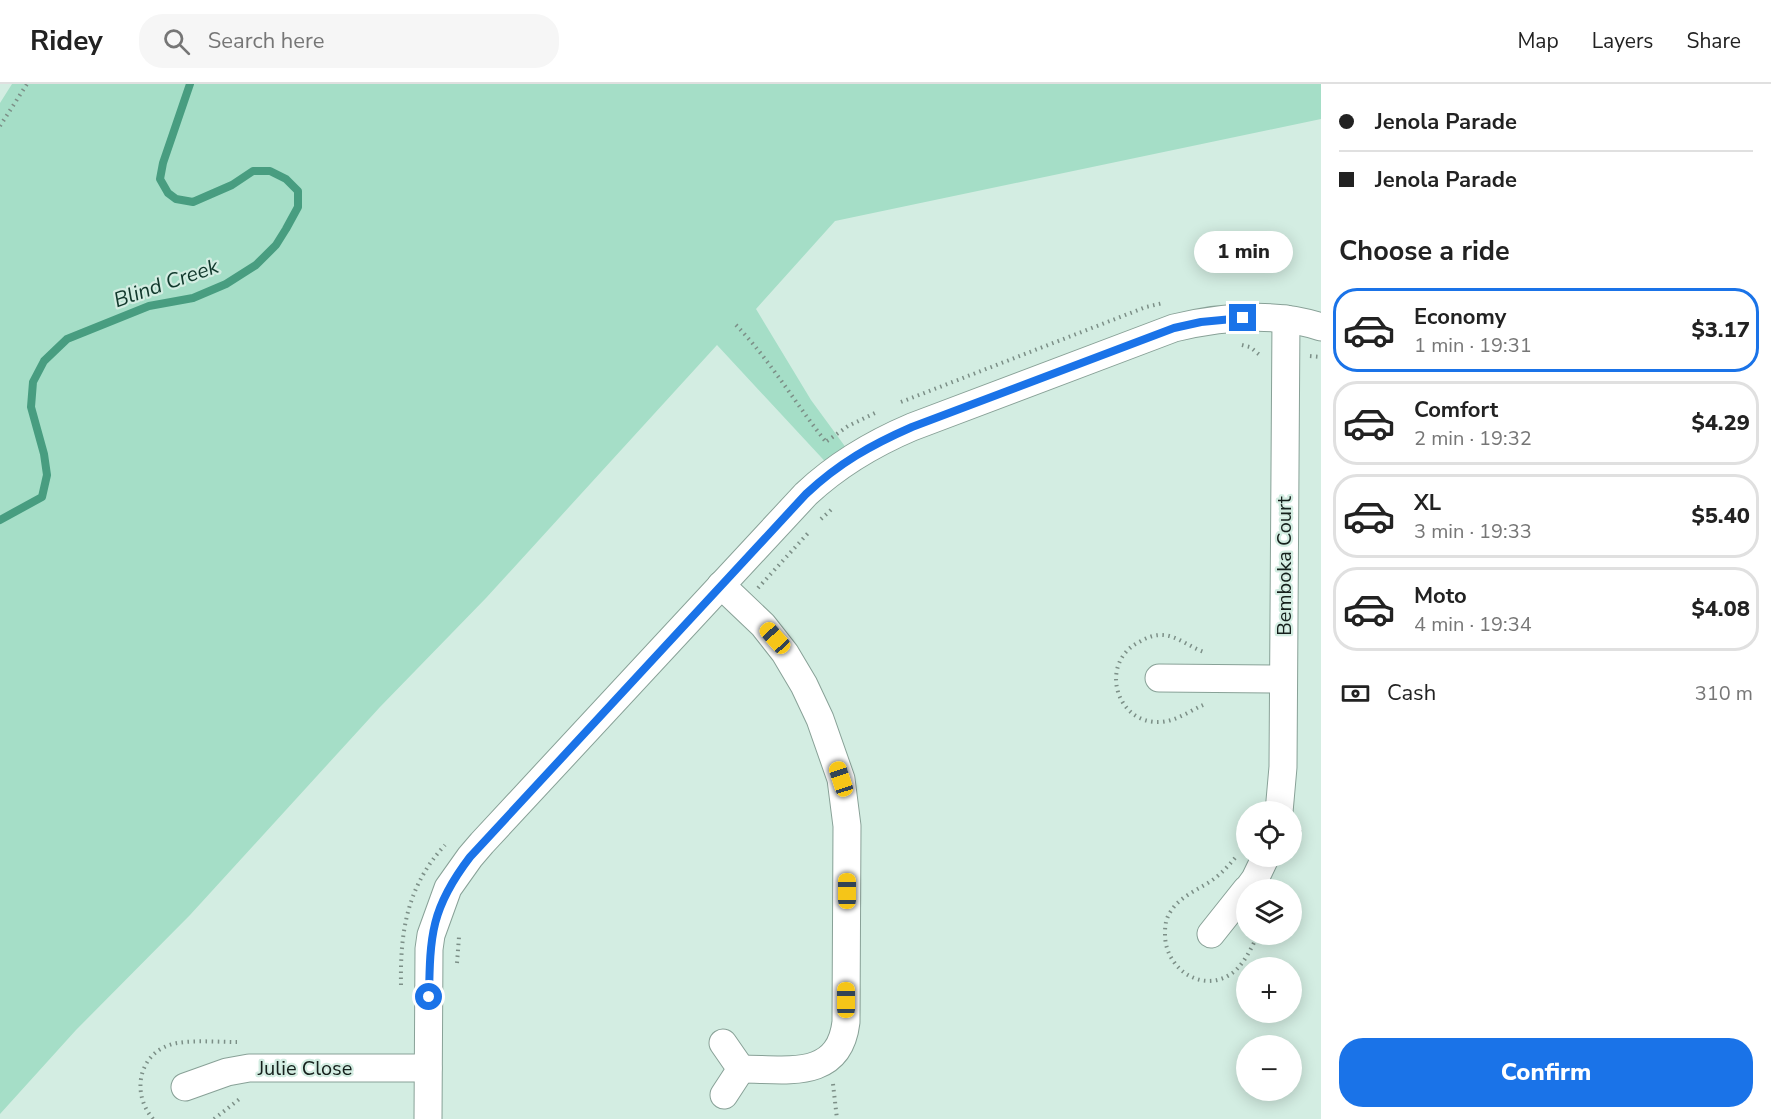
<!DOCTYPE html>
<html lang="en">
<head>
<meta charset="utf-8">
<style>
	body { margin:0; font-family:"Nunito Sans",sans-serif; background:#f6f6f6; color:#222; height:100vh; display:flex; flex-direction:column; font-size:22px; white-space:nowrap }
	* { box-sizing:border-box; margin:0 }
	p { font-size:20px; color:#767676 }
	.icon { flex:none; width:33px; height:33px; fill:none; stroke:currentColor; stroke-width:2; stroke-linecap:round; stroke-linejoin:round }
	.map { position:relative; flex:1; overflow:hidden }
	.panel { display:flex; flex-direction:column; background:#fff; width:450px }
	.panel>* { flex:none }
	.hud { display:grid; align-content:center; height:132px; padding:0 18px; background:#fff }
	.buttons { position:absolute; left:1236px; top:717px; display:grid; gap:12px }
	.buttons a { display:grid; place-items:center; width:66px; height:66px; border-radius:50%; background:#fff; box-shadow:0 3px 15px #0003; font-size:30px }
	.end { position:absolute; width:27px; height:27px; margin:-14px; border:8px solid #1a73e8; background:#fff; box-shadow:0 0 0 3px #fff }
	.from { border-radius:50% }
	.bubble { position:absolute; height:42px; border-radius:21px; background:#fff; box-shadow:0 3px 15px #0003; font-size:20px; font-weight:800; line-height:42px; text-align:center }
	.car { position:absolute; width:18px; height:36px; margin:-18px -9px; border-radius:8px; box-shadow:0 0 4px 2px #0007; background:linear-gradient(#f5c518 24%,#345 0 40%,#f5c518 0 76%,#345 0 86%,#f5c518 0) }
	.hud b { display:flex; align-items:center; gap:21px; height:57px; font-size:22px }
	.hud b+b { border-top:2px solid #e0e0e0 }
	.hud i { width:15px; height:15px; background:#222 }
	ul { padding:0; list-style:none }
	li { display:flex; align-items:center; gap:18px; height:84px; margin:0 12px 9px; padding:0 6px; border:3px solid #e0e0e0; border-radius:24px }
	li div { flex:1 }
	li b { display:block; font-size:22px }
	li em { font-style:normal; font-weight:800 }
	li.selected { border-color:#1a73e8 }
	li>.icon { width:54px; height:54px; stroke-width:1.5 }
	h2 { padding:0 18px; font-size:27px; line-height:72px }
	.pay { display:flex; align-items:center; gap:15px; height:66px; padding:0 18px; font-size:22px }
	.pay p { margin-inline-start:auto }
	.cta { display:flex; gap:12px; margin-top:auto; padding:12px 18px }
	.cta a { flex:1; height:69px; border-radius:24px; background:#1a73e8; color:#fff; font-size:24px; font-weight:800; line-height:69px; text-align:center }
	header { display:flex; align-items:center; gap:36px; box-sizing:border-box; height:84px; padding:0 30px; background:#fff; border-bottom:2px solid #e0e0e0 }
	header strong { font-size:28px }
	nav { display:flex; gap:33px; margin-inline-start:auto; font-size:21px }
	.search { width:420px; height:54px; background:#f6f6f6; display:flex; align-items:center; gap:15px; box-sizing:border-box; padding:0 21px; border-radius:24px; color:#767676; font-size:22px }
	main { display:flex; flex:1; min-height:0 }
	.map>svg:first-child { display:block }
	.green { fill:#a5dec7 }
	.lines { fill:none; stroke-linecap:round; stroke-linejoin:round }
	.stream { stroke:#489d80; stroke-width:8 }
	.minor-casing { stroke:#88a197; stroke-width:29 }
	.path { stroke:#7c8f87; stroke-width:4; stroke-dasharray:1.5 4.5; stroke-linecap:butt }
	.minor { stroke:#fff; stroke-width:27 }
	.route { stroke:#1a73e8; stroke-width:8 }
	.labels { text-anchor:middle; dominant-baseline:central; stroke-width:4.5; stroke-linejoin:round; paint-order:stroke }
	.street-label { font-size:20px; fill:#151f1b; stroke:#d3ede2 }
	.water-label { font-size:21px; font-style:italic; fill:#10372b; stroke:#d3ede2 }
</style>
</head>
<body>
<header>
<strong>Ridey</strong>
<div class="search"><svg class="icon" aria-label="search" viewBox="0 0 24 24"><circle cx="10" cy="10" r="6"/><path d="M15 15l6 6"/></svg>Search here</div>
<nav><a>Map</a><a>Layers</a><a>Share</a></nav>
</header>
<main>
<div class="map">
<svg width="1321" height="1035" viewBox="0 0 1321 1035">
	<rect width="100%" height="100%" fill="#d3ede2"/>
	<polygon class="green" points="12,0 1321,0 1321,35 835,137 756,225 811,316 852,372 833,386 717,261 486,514 380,623 190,831 76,946 0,1030 0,19"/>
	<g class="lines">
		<polyline class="stream" points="0,436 42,413 47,391 44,370 31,323 33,298 44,277 67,255 149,222 193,214 226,200 256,181 276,161 286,145 298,123 298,107 286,95 270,87 253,87 232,101 193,118 176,115 168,109 160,95 163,79 190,0"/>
		<g class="minor-casing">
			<g id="minor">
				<path d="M721,501L763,541L785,569L804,601L820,635L841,695L847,742L846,938C839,997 786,985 741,985"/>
				<polyline points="1159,594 1283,595"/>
				<polyline points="1279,728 1283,683 1286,235"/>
				<polyline points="1247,806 1255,795 1266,772"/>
				<polyline points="1211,850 1246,806"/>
				<polyline points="723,959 741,985 724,1011"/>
				<polyline points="185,1003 227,988 249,984 428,984"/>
				<path d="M428,1035L429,865L431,851L448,804L470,773L482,759L806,410C838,380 872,360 912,343L1174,244C1221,233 1274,227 1321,243"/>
			</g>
		</g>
		<g class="path">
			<polyline points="0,42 27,0"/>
			<path d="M736,241C770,276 795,319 826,358"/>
			<polyline points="1242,261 1250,263 1261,272"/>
			<polyline points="1310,272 1321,273"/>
			<polyline points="901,318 1146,223 1163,219"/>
			<polyline points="827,357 848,342 875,329"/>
			<polyline points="821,435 833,424"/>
			<polyline points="758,504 810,447"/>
			<path d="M1203,621C1190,627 1176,637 1161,638C1116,641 1098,579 1139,558C1146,554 1153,551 1161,551C1177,551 1189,563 1204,568"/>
			<polyline points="1292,770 1301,743"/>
			<path d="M1235,774C1229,781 1223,788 1215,794C1201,805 1181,811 1171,827C1166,834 1165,841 1165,849C1164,886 1206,913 1236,886C1246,876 1252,863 1258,850"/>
			<polyline points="457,879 459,853"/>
			<path d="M401,901C400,848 407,802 445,761"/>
			<polyline points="833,1000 837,1035"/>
			<path d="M153,1035C130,1008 139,966 177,959C196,956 218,958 237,958"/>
			<polyline points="214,1035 242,1013"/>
		</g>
		<use href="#minor" class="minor"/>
	</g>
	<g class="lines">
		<path class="route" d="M429,913C430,851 431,824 470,773L806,410C839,379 871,361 912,343L1174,244L1201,238L1243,234"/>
	</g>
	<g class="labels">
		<g class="street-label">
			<text transform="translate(1284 482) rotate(-90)">Bemboka Court</text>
			<text x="305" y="984">Julie Close</text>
		</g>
		<g class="water-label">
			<text transform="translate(166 199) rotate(-19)">Blind Creek</text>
		</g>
	</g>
</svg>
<div class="buttons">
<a><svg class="icon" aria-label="locate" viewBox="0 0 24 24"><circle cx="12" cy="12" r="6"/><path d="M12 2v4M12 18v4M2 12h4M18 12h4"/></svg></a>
<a><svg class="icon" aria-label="layers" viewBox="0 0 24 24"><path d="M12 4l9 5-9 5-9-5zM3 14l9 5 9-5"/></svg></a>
<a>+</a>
<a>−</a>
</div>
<i class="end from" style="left:429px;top:913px"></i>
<i class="end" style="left:1243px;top:234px"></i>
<div class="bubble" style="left:1194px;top:147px;width:99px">1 min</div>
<i class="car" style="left:775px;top:554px;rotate:318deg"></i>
<i class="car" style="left:841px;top:695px;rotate:342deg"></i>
<i class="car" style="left:847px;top:807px;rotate:0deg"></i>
<i class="car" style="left:846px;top:916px;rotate:0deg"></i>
</div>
<section class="panel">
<div class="hud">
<b><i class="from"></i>Jenola Parade</b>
<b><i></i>Jenola Parade</b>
</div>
<h2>Choose a ride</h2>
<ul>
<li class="selected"><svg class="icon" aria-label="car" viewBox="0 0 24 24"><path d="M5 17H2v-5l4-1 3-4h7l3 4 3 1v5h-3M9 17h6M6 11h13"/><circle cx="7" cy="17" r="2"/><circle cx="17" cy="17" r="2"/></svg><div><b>Economy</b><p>1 min · 19:31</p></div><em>$3.17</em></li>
<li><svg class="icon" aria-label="car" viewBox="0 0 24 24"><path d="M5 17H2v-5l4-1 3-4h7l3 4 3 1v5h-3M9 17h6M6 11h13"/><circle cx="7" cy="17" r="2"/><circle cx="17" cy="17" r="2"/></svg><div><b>Comfort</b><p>2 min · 19:32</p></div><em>$4.29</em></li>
<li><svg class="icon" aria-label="car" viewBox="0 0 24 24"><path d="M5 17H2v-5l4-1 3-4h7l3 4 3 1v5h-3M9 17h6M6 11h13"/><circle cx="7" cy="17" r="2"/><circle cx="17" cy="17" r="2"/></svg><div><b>XL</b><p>3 min · 19:33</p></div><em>$5.40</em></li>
<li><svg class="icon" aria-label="car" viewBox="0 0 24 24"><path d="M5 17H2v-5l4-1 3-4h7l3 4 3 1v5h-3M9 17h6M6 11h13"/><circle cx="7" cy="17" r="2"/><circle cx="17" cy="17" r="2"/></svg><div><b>Moto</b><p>4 min · 19:34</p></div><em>$4.08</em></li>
</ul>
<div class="pay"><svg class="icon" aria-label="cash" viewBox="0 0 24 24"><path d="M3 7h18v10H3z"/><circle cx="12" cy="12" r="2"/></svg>Cash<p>310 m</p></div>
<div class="cta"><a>Confirm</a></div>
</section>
</main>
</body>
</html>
